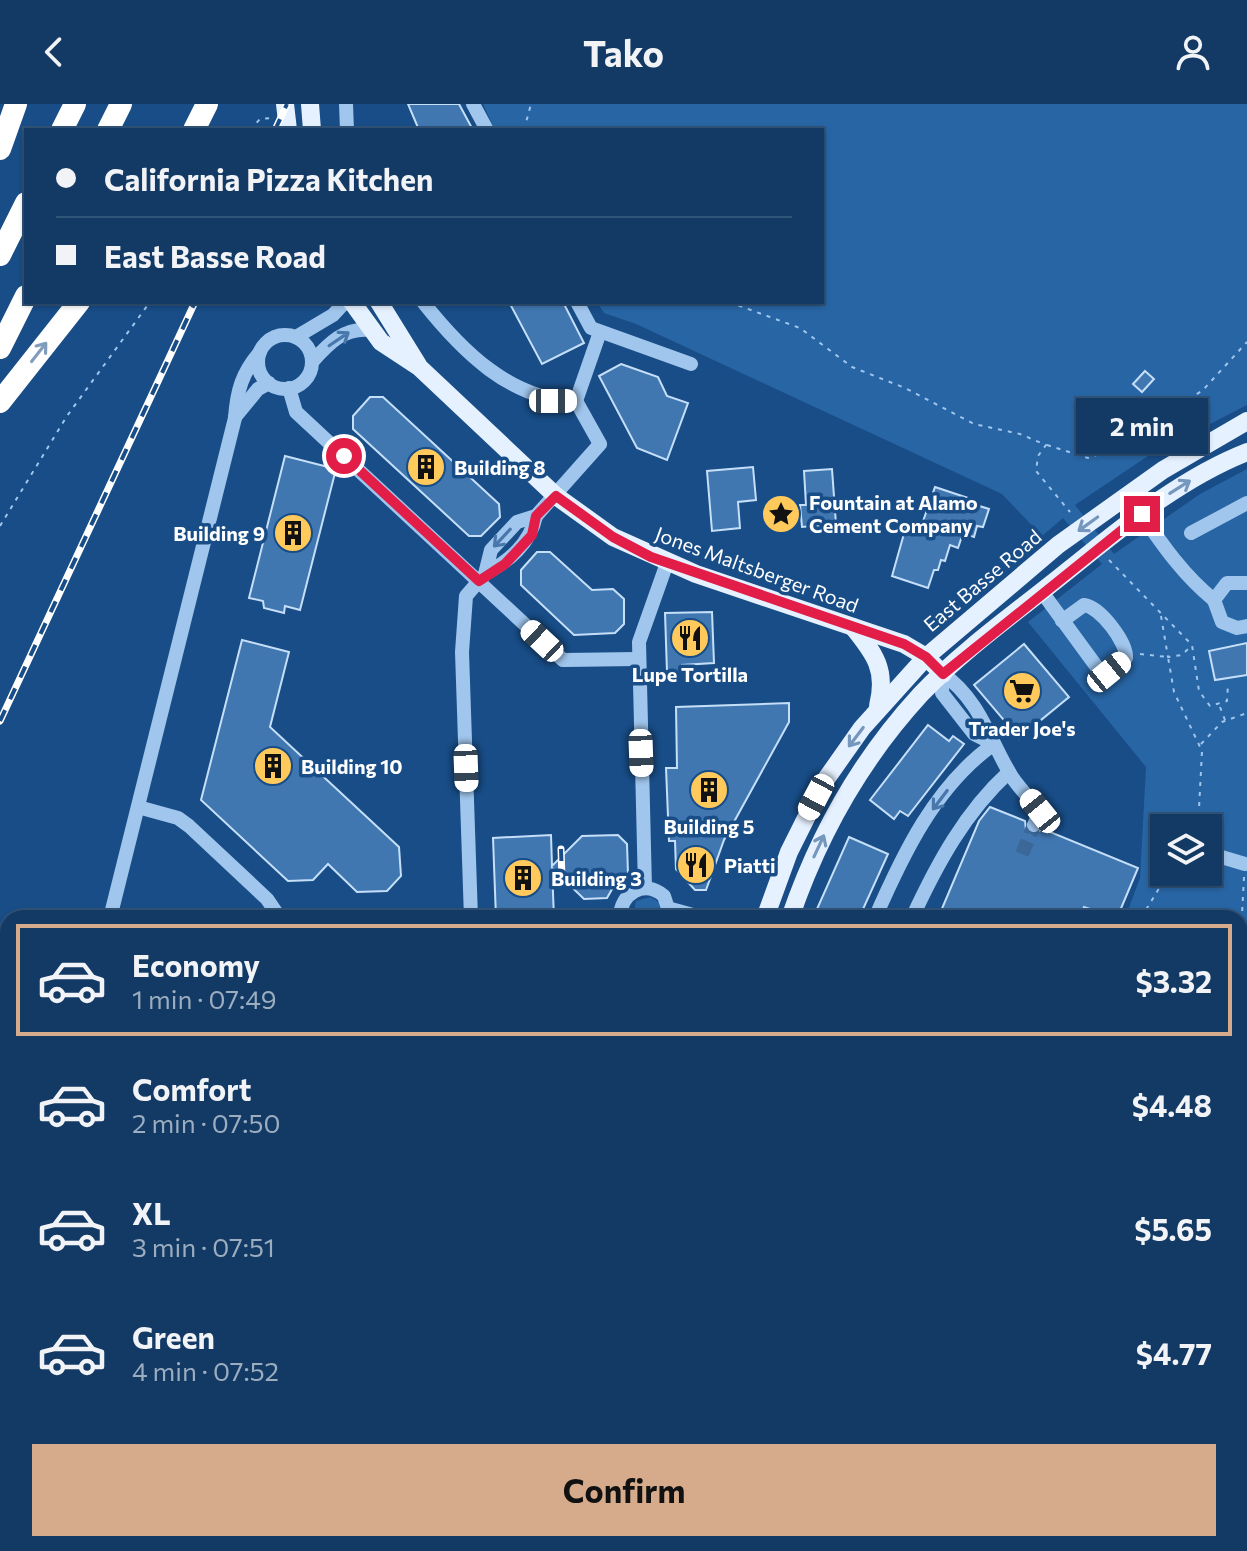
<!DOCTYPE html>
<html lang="en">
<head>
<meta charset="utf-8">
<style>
	body { margin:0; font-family:Commissioner,sans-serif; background:#1f456e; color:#f1f3f6; height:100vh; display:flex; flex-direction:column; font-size:30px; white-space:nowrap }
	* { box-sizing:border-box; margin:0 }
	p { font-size:26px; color:#9cadbf }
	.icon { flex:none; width:44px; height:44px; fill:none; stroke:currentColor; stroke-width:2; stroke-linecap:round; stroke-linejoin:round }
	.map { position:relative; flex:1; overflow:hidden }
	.sheet { position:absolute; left:0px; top:806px; width:1248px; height:642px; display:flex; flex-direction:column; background:#123a65; border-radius:24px 24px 0 0; box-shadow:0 2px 6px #0004,0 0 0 2px #315479 }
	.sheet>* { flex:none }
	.guide { position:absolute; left:24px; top:24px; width:800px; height:176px; border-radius:0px; box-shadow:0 2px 6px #0004,0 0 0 2px #315479; display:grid; align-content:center; height:176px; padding:0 32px; background:#123a65 }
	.controls { position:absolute; left:1150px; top:710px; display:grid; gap:16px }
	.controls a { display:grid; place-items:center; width:72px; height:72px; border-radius:0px; background:#123a65; box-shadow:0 2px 6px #0004,0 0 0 2px #315479; font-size:40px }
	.end { position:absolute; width:36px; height:36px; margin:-18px; border:10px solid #e11d48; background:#fff; box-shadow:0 0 0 4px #fff }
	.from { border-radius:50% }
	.bubble { position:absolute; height:56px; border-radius:0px; background:#123a65; box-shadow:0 2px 6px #0004,0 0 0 2px #315479; font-size:26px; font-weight:700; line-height:56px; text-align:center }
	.car { position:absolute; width:24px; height:48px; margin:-24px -12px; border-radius:10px; box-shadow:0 0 6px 2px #0007; background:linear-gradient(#fff 24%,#345 0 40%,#fff 0 76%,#345 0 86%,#fff 0) }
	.guide b { display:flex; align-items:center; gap:28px; height:76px; font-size:30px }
	.guide b+b { border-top:2px solid #315479 }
	.guide i { width:20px; height:20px; background:#f1f3f6 }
	ul { padding:14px 0 0; list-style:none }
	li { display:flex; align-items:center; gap:24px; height:112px; margin:0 16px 12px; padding:0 16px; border:4px solid transparent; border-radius:0px }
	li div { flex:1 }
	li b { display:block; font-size:30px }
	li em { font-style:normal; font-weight:700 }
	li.active { border-color:#d6ab8b }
	li>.icon { width:72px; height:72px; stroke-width:1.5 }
	.action { display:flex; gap:16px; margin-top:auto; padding:16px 32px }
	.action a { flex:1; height:92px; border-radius:0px; background:#d6ab8b; color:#111; font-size:32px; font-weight:700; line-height:92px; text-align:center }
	header { display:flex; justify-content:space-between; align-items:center; height:104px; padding:0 32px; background:#123a65; font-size:36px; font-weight:700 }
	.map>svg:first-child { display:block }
	.green { fill:#2865a4; fill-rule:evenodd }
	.building { fill:#4177b1; stroke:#c5dff9; stroke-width:2 }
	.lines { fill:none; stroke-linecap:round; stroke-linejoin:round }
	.minor-tunnel { stroke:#3b6899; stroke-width:14; stroke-dasharray:14 7; stroke-linecap:butt }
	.path { stroke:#a0c6ed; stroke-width:2; stroke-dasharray:4 6; stroke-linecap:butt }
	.minor { stroke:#a0c6ed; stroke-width:14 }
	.major { stroke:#e6f1ff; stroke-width:18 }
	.highway { stroke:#fff; stroke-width:22 }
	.rail-casing { stroke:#fff; stroke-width:7 }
	.rail { stroke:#184d87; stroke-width:4; stroke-dasharray:12; stroke-linecap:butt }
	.oneway { stroke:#4877ab }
	.oneway2 { stroke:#809dbd }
	.oneway3 { stroke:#7597bd }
	.route { stroke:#e11d48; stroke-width:10 }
	.labels { text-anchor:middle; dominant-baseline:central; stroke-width:7; stroke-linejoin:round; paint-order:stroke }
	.poi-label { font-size:20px; font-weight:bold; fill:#fff; stroke:#184d87; text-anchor:start }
	.street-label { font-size:20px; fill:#fff; stroke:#184d87 }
</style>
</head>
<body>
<header><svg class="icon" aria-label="back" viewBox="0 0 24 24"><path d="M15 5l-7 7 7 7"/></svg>Tako<svg class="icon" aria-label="person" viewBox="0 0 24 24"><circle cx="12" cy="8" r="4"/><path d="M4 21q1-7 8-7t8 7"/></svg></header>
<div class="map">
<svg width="1247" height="1447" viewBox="0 0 1247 1447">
	<rect width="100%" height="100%" fill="#184d87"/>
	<g class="green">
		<path d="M483,0H1247V301L1148,352L1075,401L1114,450L1200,390L1247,365V1447H893L896,1440H1240V814H1125L1140,774L1146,663L1028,518L1102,460L1063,414L1042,432L1002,390L636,220L604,209L597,198H822V26H495ZM1164,724H1208V768H1164Z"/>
		<polygon points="650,793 659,798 662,814 633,814 636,797"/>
	</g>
	<g class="building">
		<polygon points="408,0 459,0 473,26 419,26"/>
		<polygon points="509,198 563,198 584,239 542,260"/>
		<polygon points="621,260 658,273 667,292 688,299 667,356 637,344 599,272"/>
		<polygon points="1145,267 1154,275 1142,288 1133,280"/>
		<polygon points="370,293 383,293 499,400 500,413 481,432 469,432 353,325 353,312"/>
		<polygon points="285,352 336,365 300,506 285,502 284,509 264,504 263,497 249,494"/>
		<polygon points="753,363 756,396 738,398 740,424 712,427 707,367"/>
		<polygon points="832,365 836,420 802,423 800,401 806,401 804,367"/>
		<polygon points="935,383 974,396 973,400 989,405 983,423 977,422 974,433 963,429 958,444 950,441 945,457 941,456 938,466 934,466 928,484 892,472 907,419 921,423"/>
		<polygon points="537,448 550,448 592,486 613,485 624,495 624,520 615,529 574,531 521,481 521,466"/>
		<polygon points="712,508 714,559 682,561 683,568 667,568 665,509"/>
		<polygon points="242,536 289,548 270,623 399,743 401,772 387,787 357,788 328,760 313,776 288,777 201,696"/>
		<polygon points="1247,539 1247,571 1215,576 1209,547"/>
		<polygon points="1024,540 1069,593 1019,634 974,581"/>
		<polygon points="789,599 789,618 724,736 706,786 695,786 676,765 675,737 669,737 666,664 677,664 676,603"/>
		<polygon points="928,621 949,637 953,632 964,640 908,712 900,707 894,715 870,696"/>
		<polygon points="990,703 1025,717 1026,726 1031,730 1043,725 1138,764 1117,814 1084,803 1080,814 938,814 979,717"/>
		<polygon points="551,731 552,762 582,732 618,731 627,740 628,770 615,780 607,794 584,795 552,764 554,814 496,814 493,734"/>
		<polygon points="849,733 888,750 859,814 813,814"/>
	</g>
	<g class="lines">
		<polyline class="minor-tunnel" points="1022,750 1034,721"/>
		<g class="path">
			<polyline points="250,26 260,15 271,14"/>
			<polyline points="524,26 531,0"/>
			<polyline points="729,198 800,224 852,263 905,284 974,320 1020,330 1046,341 1038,352 1036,367 1070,408"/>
			<polyline points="1047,341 1088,354 1117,344 1203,286 1247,238"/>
			<polyline points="0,422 67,312 150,198"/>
			<polyline points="1109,456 1192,541 1199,587 1210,602 1227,597 1228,580"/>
			<polyline points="1161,512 1168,553 1182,551 1191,542"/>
			<polyline points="1140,550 1168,553 1174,588 1202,647 1198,724"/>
			<polyline points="1220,603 1225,616"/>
			<polyline points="1201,640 1222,618 1247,609"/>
			<polyline points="1244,773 1241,829 1247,843"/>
			<polyline points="1141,814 1169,768"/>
			<polyline points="1240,1329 1247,1313"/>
			<polyline points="910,1447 912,1440"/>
			<polyline points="1176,1447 1176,1440"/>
		</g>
		<g class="minor">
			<polyline points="346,0 347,26"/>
			<polyline points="473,0 487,26"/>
			<path d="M423,198C461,246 511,297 576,297L600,340L536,412L517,418L491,446L485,470L466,492L462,548L471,814"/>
			<polyline points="577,198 591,224 691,260"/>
			<circle cx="285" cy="258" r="27"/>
			<polyline points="296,233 333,211 345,198"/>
			<path d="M312,258C329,239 344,223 371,226"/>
			<polyline points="289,284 296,308 563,556 638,555"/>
			<polyline points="576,297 600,228"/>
			<polyline points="235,313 258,285 269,279"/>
			<path d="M1128,391C1155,429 1177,466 1214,496"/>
			<polyline points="1191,429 1247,399"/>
			<path d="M485,470C509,457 530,440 536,412"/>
			<polyline points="1247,479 1227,479 1214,496 1222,518 1237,524 1247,522"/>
			<path d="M1042,488L1099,566L1109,568L1126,554C1127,538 1100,503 1084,501L1062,517"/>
			<path d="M943,570C980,596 990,637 1012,673C1020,685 1031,696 1040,707L1034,721"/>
			<polyline points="943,570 942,589 974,630 994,640"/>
			<polyline points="138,703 178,714 189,722 267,795 280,814"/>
			<polyline points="1208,749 1245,760"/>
			<polyline points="645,784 639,538 667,459"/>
			<polyline points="671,805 704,814"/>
			<path d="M110,814L235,314C237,286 242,269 260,248"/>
			<path d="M620,814C620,789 644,775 664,792L671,814"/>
			<path d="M875,814C903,750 935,682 994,640"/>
			<path d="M912,814C937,760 965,708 1009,668"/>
			<polyline points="70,1440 72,1447"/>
			<polyline points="223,1440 225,1447"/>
			<polyline points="433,1447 436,1440"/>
		</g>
		<g class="major">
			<polyline points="285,0 288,26"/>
			<polyline points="310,0 312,26"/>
			<polyline points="352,198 381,238 419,263 556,392 613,433 696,470 904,540 926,553 943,570"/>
			<polyline points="379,198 418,261"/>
			<path d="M853,523C875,550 887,566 878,602"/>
			<polyline points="765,814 789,748 824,678 862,624 926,553 1058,441 1163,366 1247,317"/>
			<path d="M790,814C818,732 862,654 921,590C965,544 1021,505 1070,465C1125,421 1181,374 1247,348"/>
			<polyline points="690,1447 693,1440"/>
			<polyline points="716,1447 719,1440"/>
		</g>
		<g class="highway">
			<polyline points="62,26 75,0"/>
			<polyline points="108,26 121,0"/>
			<polyline points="194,26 207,0"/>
			<polyline points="0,45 16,0"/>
			<polyline points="0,151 26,99"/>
			<polyline points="0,244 26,192"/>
			<polyline points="0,298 79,198"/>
		</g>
		<g class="rail-casing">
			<g id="rail">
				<polyline points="275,26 287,0"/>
				<polyline points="0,617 195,198"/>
				<polyline points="561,745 562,775"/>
			</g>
		</g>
		<use href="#rail" class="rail"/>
	</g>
	<defs><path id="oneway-shaft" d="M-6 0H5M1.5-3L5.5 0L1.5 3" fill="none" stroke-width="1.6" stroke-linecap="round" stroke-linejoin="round" transform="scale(2)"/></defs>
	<g class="oneway">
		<use href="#oneway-shaft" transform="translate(339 235) rotate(-34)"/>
		<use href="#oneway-shaft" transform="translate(502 434) rotate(133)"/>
		<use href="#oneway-shaft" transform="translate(940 696) rotate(127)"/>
	</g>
	<use class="oneway2" href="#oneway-shaft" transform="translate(39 248) rotate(-52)"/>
	<g class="oneway3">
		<use href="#oneway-shaft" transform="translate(1180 383) rotate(-32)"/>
		<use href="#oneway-shaft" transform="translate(1088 420) rotate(144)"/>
		<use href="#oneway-shaft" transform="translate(856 633) rotate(127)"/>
		<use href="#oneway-shaft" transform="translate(819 742) rotate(-65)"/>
	</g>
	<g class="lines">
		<polyline class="route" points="344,352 479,477 505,460 532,431 536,412 556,392 613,433 651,453 904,540 926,553 943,570 1142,410"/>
	</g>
	<defs>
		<g id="building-disc" transform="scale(2)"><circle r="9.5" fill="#ffc95c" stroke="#184d87"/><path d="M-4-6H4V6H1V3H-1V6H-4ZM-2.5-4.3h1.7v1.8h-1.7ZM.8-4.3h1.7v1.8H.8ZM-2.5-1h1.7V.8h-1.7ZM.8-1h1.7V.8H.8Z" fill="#111"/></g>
		<g id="sight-disc" transform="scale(2)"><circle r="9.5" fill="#ffc95c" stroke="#184d87"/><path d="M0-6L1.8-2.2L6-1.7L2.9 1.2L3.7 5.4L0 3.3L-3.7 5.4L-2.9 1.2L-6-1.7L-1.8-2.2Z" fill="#111"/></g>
		<g id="restaurant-disc" transform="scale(2)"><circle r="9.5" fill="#ffc95c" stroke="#184d87"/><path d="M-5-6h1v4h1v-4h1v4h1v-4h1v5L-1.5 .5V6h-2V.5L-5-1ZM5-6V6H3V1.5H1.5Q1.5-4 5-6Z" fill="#111"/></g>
		<g id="supermarket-disc" transform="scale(2)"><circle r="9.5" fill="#ffc95c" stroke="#184d87"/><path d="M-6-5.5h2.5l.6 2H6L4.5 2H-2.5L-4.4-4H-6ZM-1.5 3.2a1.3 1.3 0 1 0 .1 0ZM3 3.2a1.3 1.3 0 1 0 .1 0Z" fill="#111"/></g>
	</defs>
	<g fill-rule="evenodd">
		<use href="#building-disc" x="426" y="363"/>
		<use href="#sight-disc" x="781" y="410"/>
		<use href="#building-disc" x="293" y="429"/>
		<use href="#restaurant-disc" x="690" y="534"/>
		<use href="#supermarket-disc" x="1022" y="587"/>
		<use href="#building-disc" x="273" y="662"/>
		<use href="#building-disc" x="709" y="686"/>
		<use href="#restaurant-disc" x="696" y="761"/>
		<use href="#building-disc" x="523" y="774"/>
	</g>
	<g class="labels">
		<g class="poi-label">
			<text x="454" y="363">Building 8</text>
			<text x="809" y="398">Fountain at Alamo<tspan x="809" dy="23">Cement Company</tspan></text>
			<text x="265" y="429" text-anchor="end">Building 9</text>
			<text x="690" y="570" text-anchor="middle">Lupe Tortilla</text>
			<text x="1022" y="624" text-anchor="middle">Trader Joe's</text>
			<text x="301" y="662">Building 10</text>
			<text x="709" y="722" text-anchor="middle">Building 5</text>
			<text x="724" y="761">Piatti</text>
			<text x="551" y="774">Building 3</text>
		</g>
		<g class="street-label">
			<text transform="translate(757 465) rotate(20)">Jones Maltsberger Road</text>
			<text transform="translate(982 476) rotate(-40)">East Basse Road</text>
		</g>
	</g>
</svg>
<div class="controls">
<a><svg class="icon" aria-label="layers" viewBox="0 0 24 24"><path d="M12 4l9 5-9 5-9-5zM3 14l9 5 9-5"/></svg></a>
</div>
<i class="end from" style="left:344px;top:352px"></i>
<i class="end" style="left:1142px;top:410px"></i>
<div class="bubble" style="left:1076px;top:294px;width:132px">2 min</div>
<i class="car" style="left:553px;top:297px;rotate:90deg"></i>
<i class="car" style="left:542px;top:537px;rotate:313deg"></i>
<i class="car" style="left:1109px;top:568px;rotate:51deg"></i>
<i class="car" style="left:641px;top:649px;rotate:178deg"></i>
<i class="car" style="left:466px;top:664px;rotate:178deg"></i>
<i class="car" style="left:816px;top:693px;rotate:208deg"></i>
<i class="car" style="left:1040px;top:707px;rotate:321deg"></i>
<div class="guide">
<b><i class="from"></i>California Pizza Kitchen</b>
<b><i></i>East Basse Road</b>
</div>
<section class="sheet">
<ul>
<li class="active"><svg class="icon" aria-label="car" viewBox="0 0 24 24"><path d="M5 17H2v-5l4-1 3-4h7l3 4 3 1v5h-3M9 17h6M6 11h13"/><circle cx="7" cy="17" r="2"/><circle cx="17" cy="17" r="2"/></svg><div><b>Economy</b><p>1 min · 07:49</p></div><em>$3.32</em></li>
<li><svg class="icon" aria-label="car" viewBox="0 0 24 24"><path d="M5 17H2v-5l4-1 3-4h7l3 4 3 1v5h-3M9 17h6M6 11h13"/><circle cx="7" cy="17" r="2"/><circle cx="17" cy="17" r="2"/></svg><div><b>Comfort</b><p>2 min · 07:50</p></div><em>$4.48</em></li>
<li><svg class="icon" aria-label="car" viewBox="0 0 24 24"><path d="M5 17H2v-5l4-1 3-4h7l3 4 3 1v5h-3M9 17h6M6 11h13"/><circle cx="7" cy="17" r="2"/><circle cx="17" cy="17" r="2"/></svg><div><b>XL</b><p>3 min · 07:51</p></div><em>$5.65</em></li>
<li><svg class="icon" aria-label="car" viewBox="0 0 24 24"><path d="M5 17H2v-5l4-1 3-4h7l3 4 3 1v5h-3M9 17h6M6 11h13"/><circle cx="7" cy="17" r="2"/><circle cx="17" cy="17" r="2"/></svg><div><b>Green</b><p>4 min · 07:52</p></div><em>$4.77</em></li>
</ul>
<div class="action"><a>Confirm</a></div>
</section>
</div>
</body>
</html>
